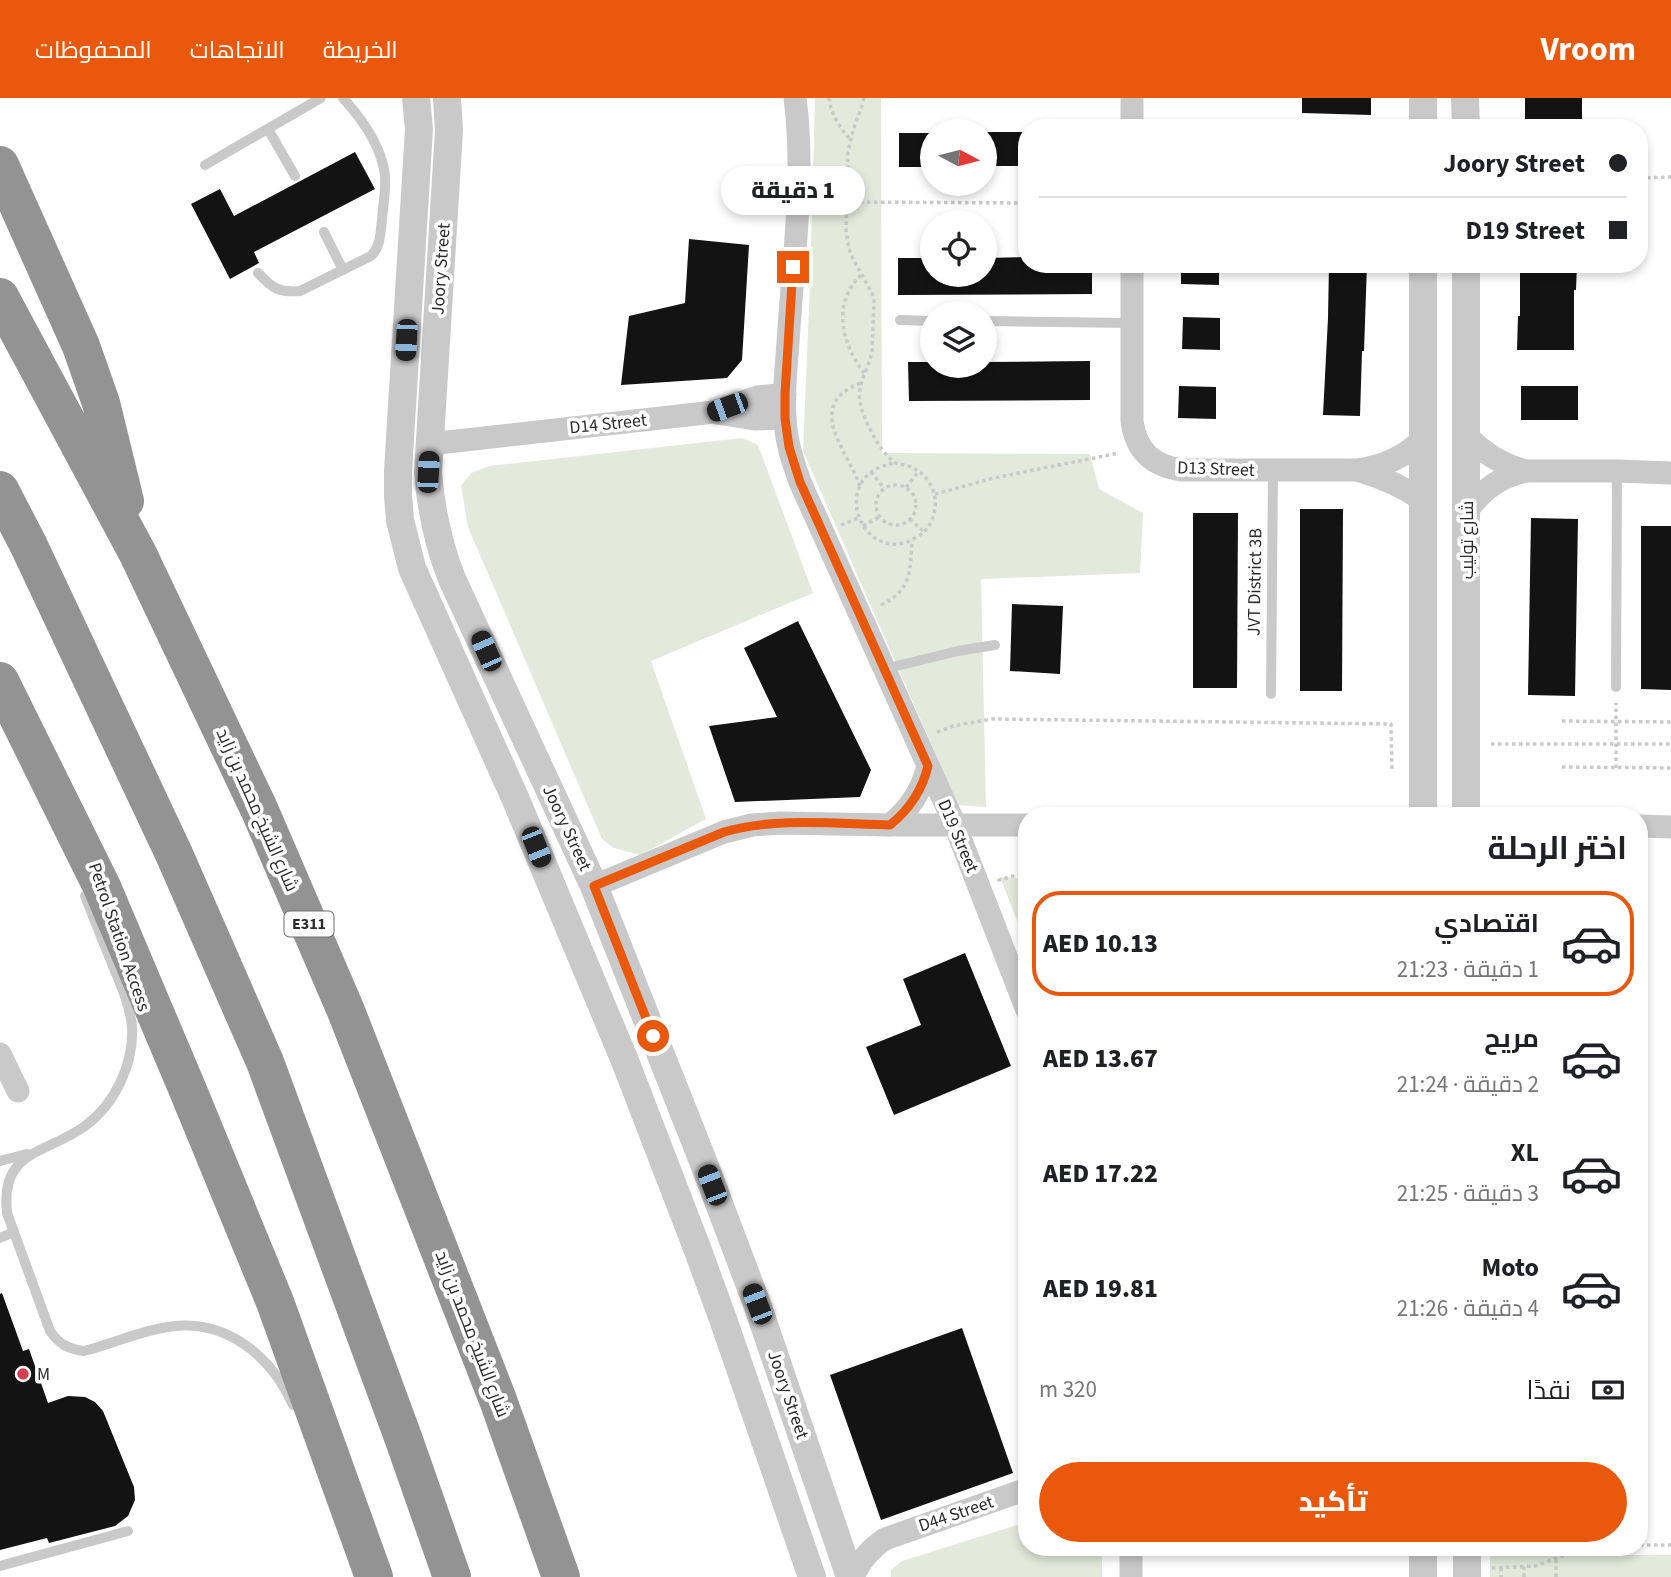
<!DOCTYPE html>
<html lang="ar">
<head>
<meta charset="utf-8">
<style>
	body { margin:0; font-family:"Source Sans 3",Cairo,sans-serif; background:#f6f6f6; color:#202124; direction:rtl; height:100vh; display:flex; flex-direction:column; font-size:26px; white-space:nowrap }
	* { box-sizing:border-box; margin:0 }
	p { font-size:23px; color:#757577 }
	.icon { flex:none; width:38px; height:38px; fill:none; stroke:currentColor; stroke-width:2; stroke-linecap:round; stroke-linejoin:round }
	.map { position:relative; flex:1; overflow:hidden; direction:ltr }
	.sheet { position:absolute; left:1018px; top:709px; width:630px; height:749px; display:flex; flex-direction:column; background:#fff; border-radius:28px; box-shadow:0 4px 10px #0003; direction:rtl }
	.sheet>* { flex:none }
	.guide { position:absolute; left:1018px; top:21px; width:630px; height:154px; border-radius:28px; box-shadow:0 4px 10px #0003; direction:rtl; display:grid; align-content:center; height:154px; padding:0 21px; background:#fff }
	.needle { width:46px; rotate:97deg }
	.controls { position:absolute; left:920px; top:21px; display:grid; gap:14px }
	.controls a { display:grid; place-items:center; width:77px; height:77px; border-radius:50%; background:#fff; box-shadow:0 4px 10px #0003; font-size:35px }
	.end { position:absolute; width:32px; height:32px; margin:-16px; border:9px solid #ea580c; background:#fff; box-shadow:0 0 0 4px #fff }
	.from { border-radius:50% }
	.bubble { position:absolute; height:49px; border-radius:24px; background:#fff; box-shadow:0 4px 10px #0003; font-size:23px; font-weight:800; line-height:49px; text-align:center; direction:rtl }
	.car { position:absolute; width:21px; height:42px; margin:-21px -10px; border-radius:9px; box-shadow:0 0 5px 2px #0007; background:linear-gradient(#222 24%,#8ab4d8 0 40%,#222 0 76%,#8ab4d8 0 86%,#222 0) }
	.guide b { display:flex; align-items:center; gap:24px; height:66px; font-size:26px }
	.guide b+b { border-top:2px solid #e0e0e0 }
	.guide i { width:18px; height:18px; background:#202124 }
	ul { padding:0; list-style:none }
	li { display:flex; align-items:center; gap:21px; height:105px; margin:0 14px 10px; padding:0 7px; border:4px solid transparent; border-radius:28px }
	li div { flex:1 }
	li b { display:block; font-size:26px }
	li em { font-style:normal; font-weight:800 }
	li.selected { border-color:#ea580c }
	li>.icon { width:63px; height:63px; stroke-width:1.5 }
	h2 { padding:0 21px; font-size:32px; line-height:84px }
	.pay { display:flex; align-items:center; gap:18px; height:77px; padding:0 21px; font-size:26px }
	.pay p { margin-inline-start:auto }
	.action { display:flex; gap:14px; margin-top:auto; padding:14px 21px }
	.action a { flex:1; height:80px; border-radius:42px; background:#ea580c; color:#fff; font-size:28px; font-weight:800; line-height:80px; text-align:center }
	header { display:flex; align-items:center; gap:42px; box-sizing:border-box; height:98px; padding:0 35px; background:#ea580c; color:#fff }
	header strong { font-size:33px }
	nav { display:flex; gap:38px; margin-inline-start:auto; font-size:24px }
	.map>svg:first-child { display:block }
	.green { fill:#e3e9db }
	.building { fill:#131313 }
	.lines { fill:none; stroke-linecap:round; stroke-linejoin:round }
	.path { stroke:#c9c9c9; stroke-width:3.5; stroke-dasharray:3.5 3.5; stroke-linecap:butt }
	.service { stroke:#c9c9c9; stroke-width:10 }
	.minor { stroke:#c9c9c9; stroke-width:23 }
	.tertiary { stroke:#c9c9c9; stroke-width:28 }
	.motorway { stroke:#939393; stroke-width:38 }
	.route { stroke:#ea580c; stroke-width:9 }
	.poi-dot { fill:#d14151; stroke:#fff; stroke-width:2.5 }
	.labels { text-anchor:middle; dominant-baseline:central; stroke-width:7; stroke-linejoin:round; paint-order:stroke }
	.shield { fill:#fff; stroke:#6b6b6b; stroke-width:2 }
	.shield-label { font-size:16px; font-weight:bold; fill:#2c2c2c }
	.street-label { font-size:18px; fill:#2c2c2c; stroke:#fff }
	.poi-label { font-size:18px; fill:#2c2c2c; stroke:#fff; text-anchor:start }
</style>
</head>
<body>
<header>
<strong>Vroom</strong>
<nav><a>الخريطة</a><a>الاتجاهات</a><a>المحفوظات</a></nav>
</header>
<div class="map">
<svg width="1671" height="1479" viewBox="0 0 1671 1479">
	<rect width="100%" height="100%" fill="#fff"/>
	<g class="green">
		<polygon points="815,0 881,0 882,355 1090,356 1099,391 1143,415 1140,475 981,481 986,709 958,707 803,353 810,187"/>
		<polygon points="742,340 758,347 813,495 651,563 706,721 640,757 614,750 602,741 468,429 461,388 471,375 489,368"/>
		<polygon points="1000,779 1027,781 1027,848"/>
		<polygon points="1027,1424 1027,1449 1102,1449 1102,1479 891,1479 891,1472 902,1463"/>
		<rect x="1490" y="1457" width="181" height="22"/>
	</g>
	<g class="building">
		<polygon points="1302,0 1371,0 1371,17 1302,15"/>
		<rect x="1525" y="0" width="57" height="26"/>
		<rect x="985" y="34" width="42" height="34"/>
		<rect x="899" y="35" width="34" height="34"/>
		<polygon points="355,54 375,91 254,154 259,165 230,181 191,106 220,91 234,118"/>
		<polygon points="689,141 749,147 742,262 727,280 621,287 629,218 685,205"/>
		<polygon points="1027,159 1027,166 1092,166 1092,196 898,197 898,160 933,160 933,177 985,177 985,160"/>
		<polygon points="1181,166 1219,166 1219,187 1181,186"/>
		<polygon points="1329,166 1367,166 1364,253 1362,253 1360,318 1323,317 1328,220"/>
		<polygon points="1520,166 1577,166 1576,192 1574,192 1574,252 1517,252 1518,218 1520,218"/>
		<polygon points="1183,219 1220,220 1220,252 1182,251"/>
		<polygon points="1090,263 1090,302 909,303 908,264 933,264 933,268 985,268 985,264"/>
		<polygon points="1179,288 1216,289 1216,321 1178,320"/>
		<rect x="1521" y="288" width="57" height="34"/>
		<polygon points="1300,411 1343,411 1342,593 1300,593"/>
		<polygon points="1193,415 1238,415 1237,590 1193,590"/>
		<polygon points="1531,420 1578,421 1575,598 1528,597"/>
		<polygon points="1641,428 1671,428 1671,592 1641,591"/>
		<polygon points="1012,506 1063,508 1060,576 1010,573"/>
		<polygon points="798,523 871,672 860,699 735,704 709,628 777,619 744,550"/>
		<polygon points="965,855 1011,968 894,1017 866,949 921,927 903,881"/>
		<polygon points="2,1195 23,1253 29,1251 48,1305 68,1298 85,1299 95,1304 103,1313 134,1389 135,1402 128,1418 115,1428 49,1445 47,1440 0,1452 0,1196"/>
		<polygon points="962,1230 1013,1375 881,1422 830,1277"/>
	</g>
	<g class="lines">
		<g class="path">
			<path d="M829,0C831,16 839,29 850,41"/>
			<path d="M864,0L861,11L853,32L848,54L846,134L849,151L853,161L872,195L874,203L872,253C869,271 857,285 860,304C862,320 881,355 894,364C898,367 904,366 909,368C927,375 937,392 935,410C934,423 927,434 915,440C863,471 824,376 895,365"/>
			<polyline points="1640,80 1671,79"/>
			<polyline points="846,104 1027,105"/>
			<path d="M861,177C832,205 841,245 864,275"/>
			<polyline points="871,374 884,390"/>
			<circle cx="896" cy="407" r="20"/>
			<path d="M860,388C847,352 803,307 861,285"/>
			<polyline points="906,389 919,373"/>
			<polyline points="935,396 994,380 1119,355"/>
			<polyline points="910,421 924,434"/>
			<polyline points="841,427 858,420"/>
			<polyline points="863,428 879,419"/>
			<path d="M881,507C912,492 910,473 912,442"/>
			<polyline points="1562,623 1671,624"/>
			<polyline points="937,634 953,628 992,621 1391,626 1392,672"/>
			<polyline points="1491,646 1671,646"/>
			<polyline points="1562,669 1671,670"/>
			<polyline points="1616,670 1616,605"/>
			<polyline points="1000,783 999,782 1027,774"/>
			<polyline points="1640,1447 1671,1447"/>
			<polyline points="1492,1470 1535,1468 1588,1449"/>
			<polyline points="1501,1470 1501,1479"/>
			<polyline points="1524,1479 1524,1469"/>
			<polyline points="1556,1479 1556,1462"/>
		</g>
		<g class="service">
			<polyline points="268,31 295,78"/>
			<polyline points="205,67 321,0"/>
			<polyline points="324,134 343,172"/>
			<path d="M258,175C272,190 279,195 300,193L371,158C381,148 380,136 382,122C383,108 386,92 385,78C382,48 362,21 343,0"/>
			<polyline points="900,222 933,223"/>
			<polyline points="985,223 1132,225"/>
			<polyline points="884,571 958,553 995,547"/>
			<polyline points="1616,589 1617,373"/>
			<polyline points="1271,596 1273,372"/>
			<path d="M85,798C94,821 103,844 113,868C121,888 130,907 132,929C134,966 115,1006 85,1028C47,1056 0,1051 7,1115L50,1233C59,1246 68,1251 84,1253C113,1246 139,1233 168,1229C225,1220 271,1257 293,1307"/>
			<polyline points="0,1063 27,1056"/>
			<polyline points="0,1140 14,1134"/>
			<polyline points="0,1468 128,1433"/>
		</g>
		<g class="minor">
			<path d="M795,0C805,76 794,154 789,230C787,264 782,299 786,332C788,350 794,367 800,384L955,727L1027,912"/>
			<polyline points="1132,0 1132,30"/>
			<path d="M1132,166V323C1136,353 1153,368 1182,372H1357C1384,369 1405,359 1424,340"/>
			<polyline points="717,315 755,321 785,320"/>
			<path d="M1465,336C1483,355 1501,366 1526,373"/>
			<polyline points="430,346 714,314 758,299 785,296"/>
			<path d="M1360,373C1384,380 1404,389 1424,403"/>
			<path d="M1467,413C1483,391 1500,379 1526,373H1617L1671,375"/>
			<path d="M890,727C910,711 922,693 928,668"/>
			<polyline points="1640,728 1671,729"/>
			<polyline points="594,788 724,734 752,727 781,725 890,727 1027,727"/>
			<polyline points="0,956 18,993"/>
			<path d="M853,1479C860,1462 870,1451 885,1441L1027,1391"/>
			<polyline points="1131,1479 1131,1449"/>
		</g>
		<g class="tertiary">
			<polyline points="416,0 419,31 398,373 398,398 400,422 412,470 516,702 625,963 697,1150 724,1224 812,1479"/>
			<path d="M447,0L449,32L428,374C431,412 438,446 452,481L594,788L703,1063L757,1206L850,1479"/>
			<polyline points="1465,0 1466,30"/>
			<polyline points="1423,30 1423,0"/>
			<polyline points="1423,166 1423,718"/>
			<polyline points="1466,166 1466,718"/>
			<polyline points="1423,1449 1423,1479"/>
			<polyline points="1467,1479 1467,1449"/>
		</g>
		<g class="motorway">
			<polyline points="0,67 81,248 101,305 125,403"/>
			<polyline points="0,199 138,456 260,713 346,913 498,1302 561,1479"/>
			<polyline points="0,392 28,446 174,756 265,964 404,1342 452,1479"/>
			<polyline points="0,583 102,789 187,990 275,1204 374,1479"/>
		</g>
	</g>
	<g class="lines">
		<path class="route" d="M653,938L594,788L724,734C774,719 837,726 890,727C910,711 922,693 928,668L800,384L789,349L785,320V296L793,169"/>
	</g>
	<circle class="poi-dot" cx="23" cy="1276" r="7"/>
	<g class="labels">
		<rect class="shield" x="284.5" y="813.5" width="49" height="25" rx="5"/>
		<g class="shield-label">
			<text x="309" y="826">E311</text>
		</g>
		<g class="street-label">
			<text transform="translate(441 171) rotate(-86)">Joory Street</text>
			<text transform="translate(608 326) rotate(-6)">D14 Street</text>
			<text transform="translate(1216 371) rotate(2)">D13 Street</text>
			<text transform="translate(1467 442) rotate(-90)">شارع توليب</text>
			<text transform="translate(1255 484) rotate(-89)">JVT District 3B</text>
			<text transform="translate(257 712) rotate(66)">شارع الشيخ محمد بن زايد</text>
			<text transform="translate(567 730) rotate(65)">Joory Street</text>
			<text transform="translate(958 738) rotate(67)">D19 Street</text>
			<text transform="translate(119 839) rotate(71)">Petrol Station Access</text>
			<text transform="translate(472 1236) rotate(69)">شارع الشيخ محمد بن زايد</text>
			<text transform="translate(788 1297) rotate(71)">Joory Street</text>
			<text transform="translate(956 1416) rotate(-19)">D44 Street</text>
		</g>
		<g class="poi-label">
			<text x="37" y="1276">M</text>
		</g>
	</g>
</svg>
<div class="controls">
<a><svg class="needle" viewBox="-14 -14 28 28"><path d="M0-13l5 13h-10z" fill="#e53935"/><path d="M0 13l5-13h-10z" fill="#757577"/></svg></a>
<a><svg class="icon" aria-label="locate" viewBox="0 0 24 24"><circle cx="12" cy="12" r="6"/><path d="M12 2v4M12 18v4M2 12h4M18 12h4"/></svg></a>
<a><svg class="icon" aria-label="layers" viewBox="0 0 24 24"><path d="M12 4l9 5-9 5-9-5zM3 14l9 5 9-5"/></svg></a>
</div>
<i class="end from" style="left:653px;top:938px"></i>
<i class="end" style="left:793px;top:169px"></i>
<div class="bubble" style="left:721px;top:68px;width:144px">1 دقيقة</div>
<i class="car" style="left:406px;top:242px;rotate:183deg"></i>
<i class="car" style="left:727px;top:309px;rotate:250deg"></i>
<i class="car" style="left:428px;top:374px;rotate:3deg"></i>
<i class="car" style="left:486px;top:553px;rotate:336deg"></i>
<i class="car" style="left:536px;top:749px;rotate:158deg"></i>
<i class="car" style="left:712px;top:1087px;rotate:339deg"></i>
<i class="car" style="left:757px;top:1206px;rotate:339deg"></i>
<div class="guide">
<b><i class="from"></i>Joory Street</b>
<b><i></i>D19 Street</b>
</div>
<section class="sheet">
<h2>اختر الرحلة</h2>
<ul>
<li class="selected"><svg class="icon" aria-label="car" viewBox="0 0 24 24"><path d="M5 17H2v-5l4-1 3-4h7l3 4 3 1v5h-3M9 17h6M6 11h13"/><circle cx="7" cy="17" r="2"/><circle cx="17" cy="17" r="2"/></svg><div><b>اقتصادي</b><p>1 دقيقة · 21:23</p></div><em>AED 10.13</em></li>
<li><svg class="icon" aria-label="car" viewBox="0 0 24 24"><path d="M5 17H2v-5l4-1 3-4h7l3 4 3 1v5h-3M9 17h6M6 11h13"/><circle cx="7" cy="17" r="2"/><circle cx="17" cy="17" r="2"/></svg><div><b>مريح</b><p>2 دقيقة · 21:24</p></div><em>AED 13.67</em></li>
<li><svg class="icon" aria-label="car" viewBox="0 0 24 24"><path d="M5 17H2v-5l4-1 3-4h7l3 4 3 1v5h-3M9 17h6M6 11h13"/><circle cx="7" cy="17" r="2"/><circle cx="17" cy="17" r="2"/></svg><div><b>XL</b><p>3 دقيقة · 21:25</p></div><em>AED 17.22</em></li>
<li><svg class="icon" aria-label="car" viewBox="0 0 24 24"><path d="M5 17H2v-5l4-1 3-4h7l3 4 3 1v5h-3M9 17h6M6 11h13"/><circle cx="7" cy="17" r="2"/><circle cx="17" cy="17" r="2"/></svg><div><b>Moto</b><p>4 دقيقة · 21:26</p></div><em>AED 19.81</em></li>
</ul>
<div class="pay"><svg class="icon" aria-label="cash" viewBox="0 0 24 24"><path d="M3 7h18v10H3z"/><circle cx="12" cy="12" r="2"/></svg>نقدًا<p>320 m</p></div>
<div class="action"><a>تأكيد</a></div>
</section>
</div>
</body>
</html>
